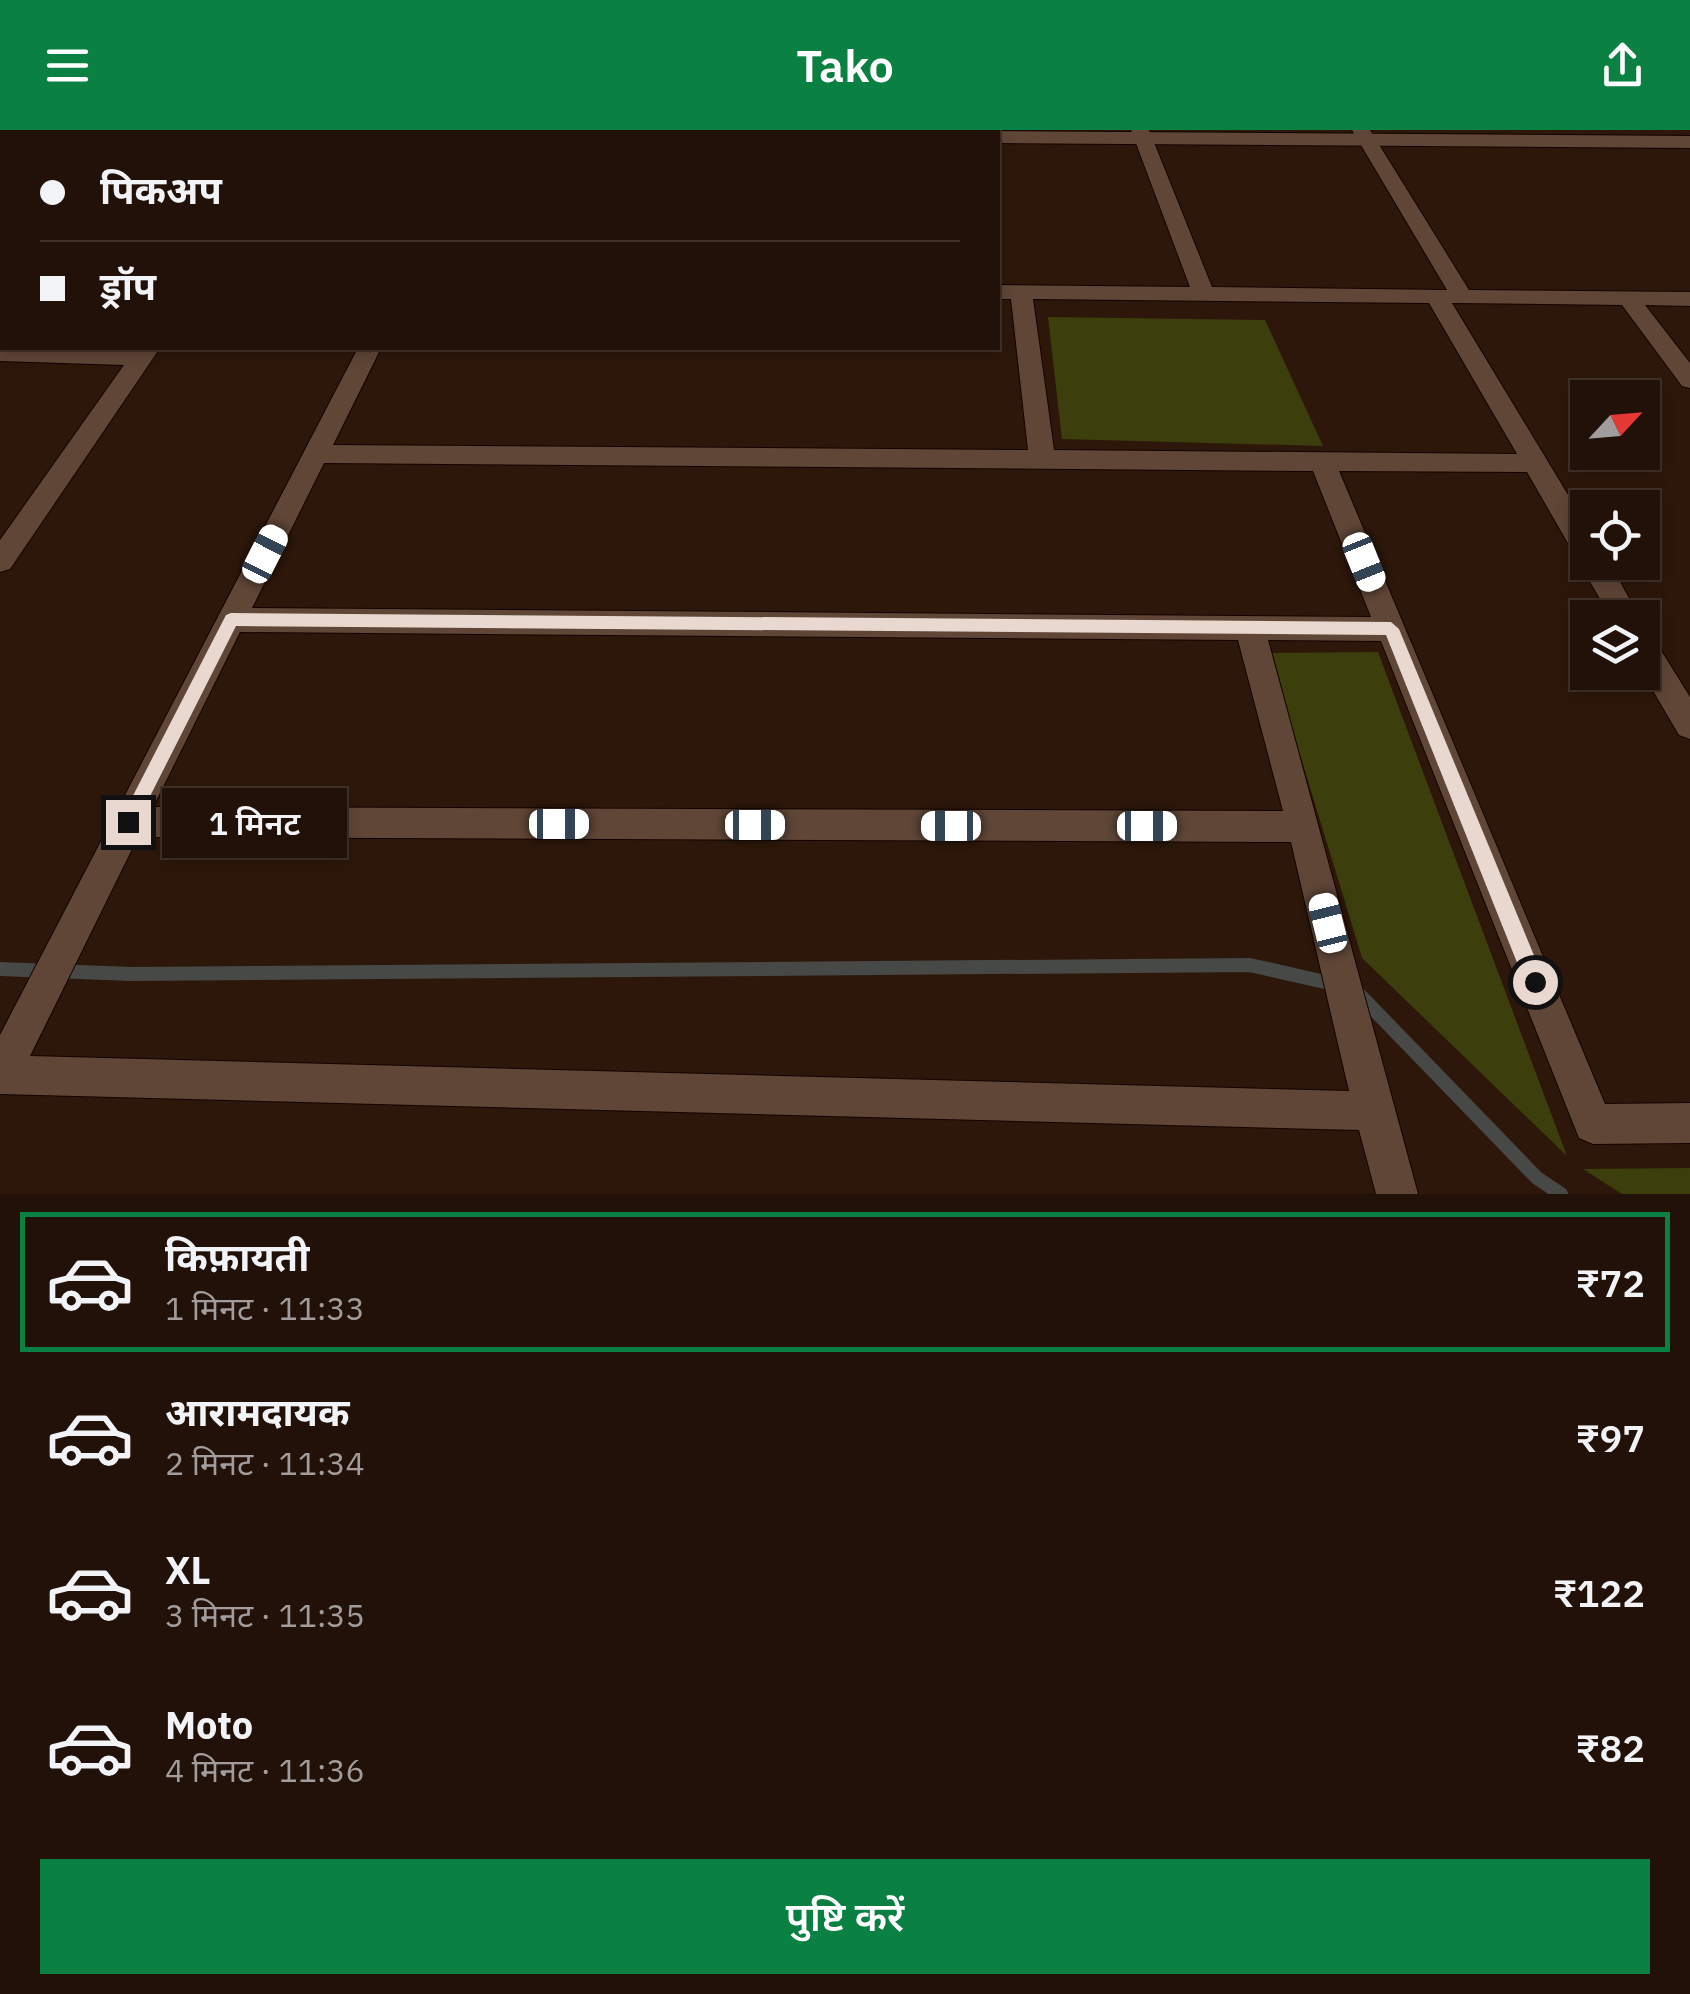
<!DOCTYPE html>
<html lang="hi">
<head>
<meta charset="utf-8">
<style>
	body { margin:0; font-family:"IBM Plex Sans","Noto Sans Devanagari",sans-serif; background:#2e1f16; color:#f1f3f6; height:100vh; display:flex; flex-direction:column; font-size:38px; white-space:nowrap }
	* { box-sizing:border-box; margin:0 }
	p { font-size:32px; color:#a29d9c }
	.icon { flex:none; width:55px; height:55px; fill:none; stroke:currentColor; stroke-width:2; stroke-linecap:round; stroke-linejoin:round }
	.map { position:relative; height:1064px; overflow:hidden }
	.sheet { display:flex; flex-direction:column; background:#221108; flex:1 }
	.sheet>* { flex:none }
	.banner { position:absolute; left:0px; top:0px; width:1000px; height:220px; box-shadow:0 5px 15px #0003,0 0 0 2px #3f3129; display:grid; align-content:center; height:220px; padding:0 40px; background:#221108 }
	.needle { width:65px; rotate:64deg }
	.controls { position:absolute; left:1570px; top:250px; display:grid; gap:20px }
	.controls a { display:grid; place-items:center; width:90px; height:90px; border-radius:0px; background:#221108; box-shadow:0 5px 15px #0003,0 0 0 2px #3f3129; font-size:50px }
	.end { position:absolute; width:45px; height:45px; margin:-22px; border:12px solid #e8d8cf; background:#111; box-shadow:0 0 0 5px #111 }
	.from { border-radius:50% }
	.bubble { position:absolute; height:70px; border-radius:0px; background:#221108; box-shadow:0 5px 15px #0003,0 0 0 2px #3f3129; font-size:32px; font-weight:600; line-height:70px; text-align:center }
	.car { position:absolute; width:30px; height:60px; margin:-30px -15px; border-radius:12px; box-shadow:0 0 8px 2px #0007; background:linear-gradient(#fff 24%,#345 0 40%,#fff 0 76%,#345 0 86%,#fff 0) }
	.banner b { display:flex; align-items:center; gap:35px; height:95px; font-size:38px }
	.banner b+b { border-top:2px solid #3f3129 }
	.banner i { width:25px; height:25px; background:#f1f3f6 }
	ul { padding:18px 0 0; list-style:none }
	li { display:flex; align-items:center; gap:30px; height:140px; margin:0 20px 15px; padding:0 20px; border:5px solid transparent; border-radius:0px }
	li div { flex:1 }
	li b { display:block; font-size:38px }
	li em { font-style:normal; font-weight:600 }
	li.current { border-color:#0b8043 }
	li>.icon { width:90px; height:90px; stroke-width:1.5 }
	.primary-button { display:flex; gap:20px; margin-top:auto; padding:20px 40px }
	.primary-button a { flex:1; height:115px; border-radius:0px; background:#0b8043; color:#fff; font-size:40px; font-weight:600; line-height:115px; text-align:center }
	header { display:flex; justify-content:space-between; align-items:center; height:130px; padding:0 40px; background:#0b8043; color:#fff; font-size:45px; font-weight:600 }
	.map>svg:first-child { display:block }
	.green { fill:#3c3e0c }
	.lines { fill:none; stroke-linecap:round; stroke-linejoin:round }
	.stream { stroke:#464946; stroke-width:14 }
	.street-casing { stroke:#140300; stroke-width:2 }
	.secondary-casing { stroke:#140300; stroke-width:2 }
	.street { fill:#5f4637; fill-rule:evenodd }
	.secondary { fill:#5f4637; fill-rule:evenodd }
	.route { fill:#e8d8cf }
</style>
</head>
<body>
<header><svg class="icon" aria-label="menu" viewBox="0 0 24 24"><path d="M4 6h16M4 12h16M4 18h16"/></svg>Tako<svg class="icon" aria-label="share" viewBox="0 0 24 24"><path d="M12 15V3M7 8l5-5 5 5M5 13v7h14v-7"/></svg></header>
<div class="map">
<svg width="1690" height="1064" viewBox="0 0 1690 1064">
	<rect width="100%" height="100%" fill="#2d170a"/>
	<g class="green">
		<polygon points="1048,187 1265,190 1323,316 1062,309"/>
		<polygon points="1378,522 1567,1026 1362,828 1269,523"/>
		<polygon points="1690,1038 1690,1064 1622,1064 1583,1039"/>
	</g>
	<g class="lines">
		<g class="stream">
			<polyline points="0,839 132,844 1250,835 1338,855"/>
			<polyline points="1356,861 1537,1048 1561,1064"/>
		</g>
		<g class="street-casing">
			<g id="street">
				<path d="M1131,0H1149L1212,157L1447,160L1352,0H1370L1469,160L1690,162V176L1645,175L1690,233V258L1682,256L1622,175L1452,173L1588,398V432H1609L1640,488H1611L1527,342L1339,341L1605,974L1690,973V1013L1593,1014L1579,1008L1381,511L1268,510L1418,1064H1376L1359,1000L0,964V905L358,218H381L333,315L1028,320L1011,169H998V155L1190,157ZM1033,169L1429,173L1517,324L1054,320ZM324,333L1313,341L1371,487L252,478ZM240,502L1238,510L1283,681L153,677ZM138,707L1291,712L1349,961L30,926Z"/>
				<polygon points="0,215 160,218 10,439 0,442 0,410 124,235 0,231"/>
				<polygon points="1642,503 1652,506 1690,567 1690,609 1679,605 1642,542"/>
			</g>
		</g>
		<g class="secondary-casing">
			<g id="secondary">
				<polygon points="180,0 492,0 493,2 181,2"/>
				<polygon points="998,1 1690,6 1690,18 998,13 998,2 993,2"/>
				<rect x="0" y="39" width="2" height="12"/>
			</g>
		</g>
		<use href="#street" class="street"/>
		<use href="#secondary" class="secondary"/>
	</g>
	<polygon class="route" points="231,483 1391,492 1399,499 1545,852 1542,860 1528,860 1386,505 236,496 134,698 122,698 122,687 226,485"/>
</svg>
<div class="controls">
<a><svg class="needle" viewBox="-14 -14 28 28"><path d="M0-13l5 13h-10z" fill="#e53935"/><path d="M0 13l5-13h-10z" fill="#a29d9c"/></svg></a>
<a><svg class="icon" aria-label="locate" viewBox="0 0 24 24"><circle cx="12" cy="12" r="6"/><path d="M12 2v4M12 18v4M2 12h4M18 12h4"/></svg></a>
<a><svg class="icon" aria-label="layers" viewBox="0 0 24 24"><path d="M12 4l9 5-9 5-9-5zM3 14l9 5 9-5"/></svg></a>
</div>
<i class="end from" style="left:1535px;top:852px"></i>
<i class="end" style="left:128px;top:692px"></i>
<div class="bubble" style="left:162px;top:658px;width:185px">1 मिनट</div>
<i class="car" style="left:265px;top:424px;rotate:27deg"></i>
<i class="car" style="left:1364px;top:432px;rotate:158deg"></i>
<i class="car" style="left:559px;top:694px;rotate:90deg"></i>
<i class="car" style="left:755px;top:695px;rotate:90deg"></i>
<i class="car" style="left:951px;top:696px;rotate:270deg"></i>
<i class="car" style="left:1147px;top:696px;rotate:90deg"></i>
<i class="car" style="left:1328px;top:793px;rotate:346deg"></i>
<div class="banner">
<b><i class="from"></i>पिकअप</b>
<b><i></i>ड्रॉप</b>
</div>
</div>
<section class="sheet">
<ul>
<li class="current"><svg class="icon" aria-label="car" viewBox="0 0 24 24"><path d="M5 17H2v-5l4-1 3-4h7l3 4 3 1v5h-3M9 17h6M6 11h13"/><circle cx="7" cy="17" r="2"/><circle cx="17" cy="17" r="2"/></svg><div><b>किफ़ायती</b><p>1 मिनट · 11:33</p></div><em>₹72</em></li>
<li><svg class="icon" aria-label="car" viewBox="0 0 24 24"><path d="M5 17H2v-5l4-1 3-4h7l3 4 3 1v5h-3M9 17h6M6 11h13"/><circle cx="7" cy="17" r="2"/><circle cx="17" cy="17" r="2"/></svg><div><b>आरामदायक</b><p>2 मिनट · 11:34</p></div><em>₹97</em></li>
<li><svg class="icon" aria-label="car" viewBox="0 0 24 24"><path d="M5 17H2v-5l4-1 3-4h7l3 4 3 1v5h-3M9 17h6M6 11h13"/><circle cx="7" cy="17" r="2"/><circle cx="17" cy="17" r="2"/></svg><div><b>XL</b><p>3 मिनट · 11:35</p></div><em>₹122</em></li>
<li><svg class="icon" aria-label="car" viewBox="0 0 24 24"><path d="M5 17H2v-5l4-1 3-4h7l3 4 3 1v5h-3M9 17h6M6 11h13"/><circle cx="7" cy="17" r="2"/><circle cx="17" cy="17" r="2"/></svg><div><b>Moto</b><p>4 मिनट · 11:36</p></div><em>₹82</em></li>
</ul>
<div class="primary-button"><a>पुष्टि करें</a></div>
</section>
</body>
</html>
